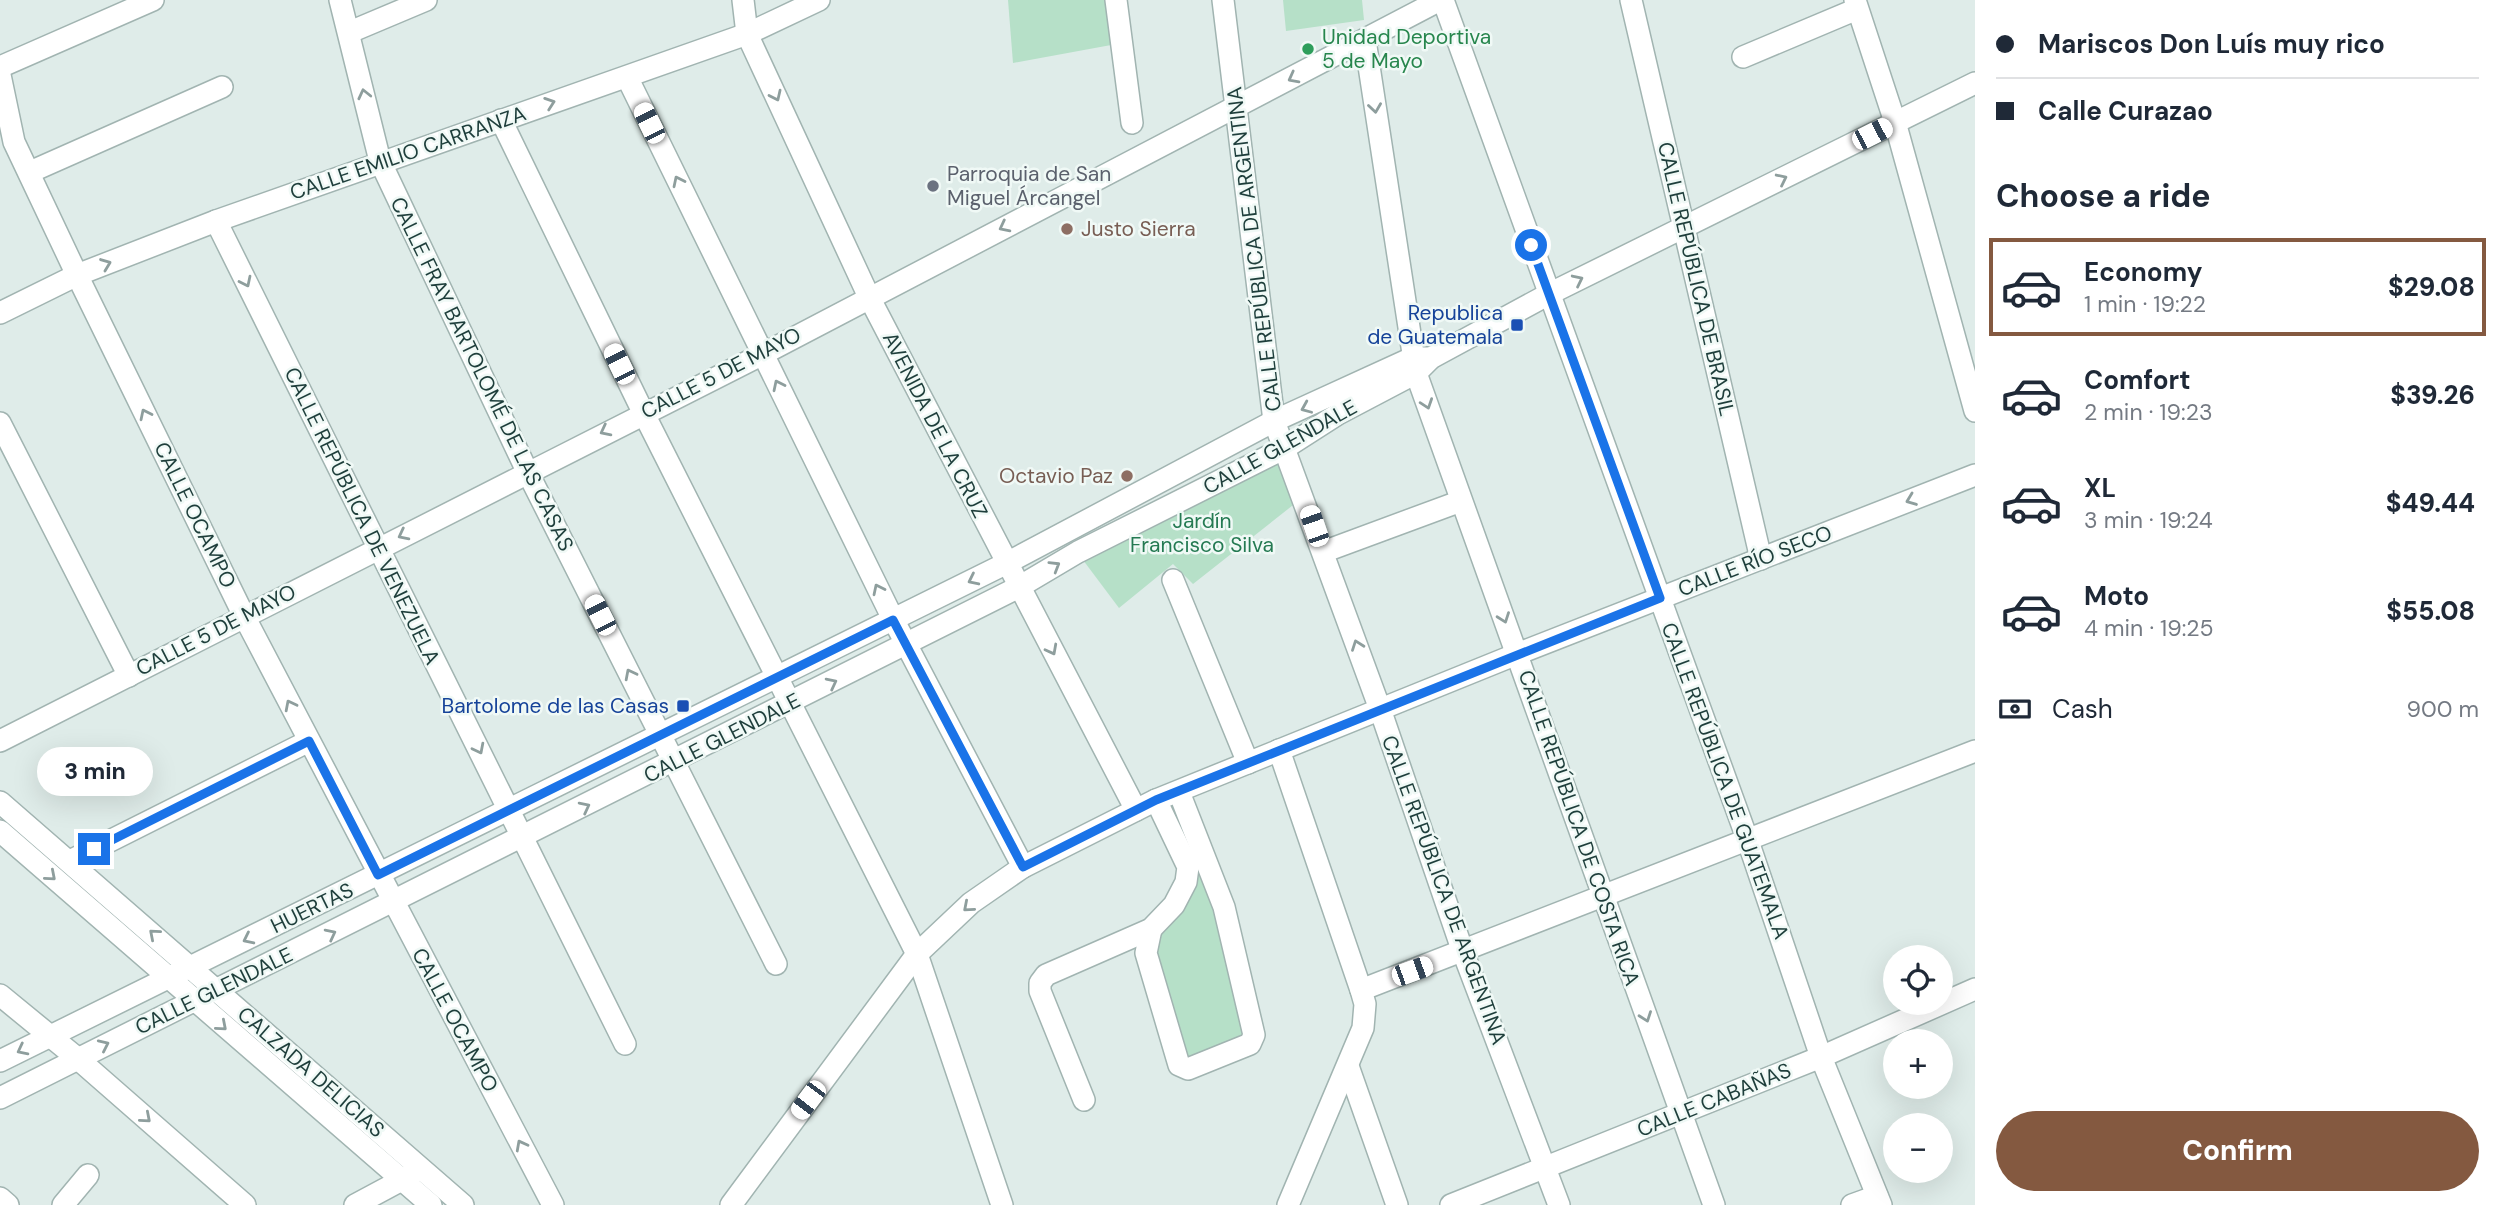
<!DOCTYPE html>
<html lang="en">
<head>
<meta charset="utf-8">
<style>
	body { margin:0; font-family:"DM Sans",sans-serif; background:#f6f6f7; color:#1f2937; height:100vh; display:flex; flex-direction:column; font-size:26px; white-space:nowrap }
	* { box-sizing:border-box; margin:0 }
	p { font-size:23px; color:#747a83 }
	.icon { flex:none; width:38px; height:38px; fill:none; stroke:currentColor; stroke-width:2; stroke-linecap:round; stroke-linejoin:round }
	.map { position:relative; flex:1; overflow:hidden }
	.details { display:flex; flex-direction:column; background:#fff; width:525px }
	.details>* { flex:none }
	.hud { display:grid; align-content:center; height:154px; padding:0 21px; background:#fff }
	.tools { position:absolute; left:1883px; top:945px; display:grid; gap:14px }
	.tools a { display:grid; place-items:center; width:70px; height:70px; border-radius:50%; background:#fff; box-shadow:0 7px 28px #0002; font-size:35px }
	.end { position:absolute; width:32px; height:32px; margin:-16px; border:9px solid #1a73e8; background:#fff; box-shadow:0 0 0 4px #fff }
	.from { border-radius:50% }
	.bubble { position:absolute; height:49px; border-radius:24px; background:#fff; box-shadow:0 7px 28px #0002; font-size:23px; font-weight:800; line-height:49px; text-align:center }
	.car { position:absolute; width:21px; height:42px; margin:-21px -10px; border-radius:9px; box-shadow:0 0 5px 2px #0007; background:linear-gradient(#fff 24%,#345 0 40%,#fff 0 76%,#345 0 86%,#fff 0) }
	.hud b { display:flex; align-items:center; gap:24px; height:66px; font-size:26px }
	.hud b+b { border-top:2px solid #e0e1e3 }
	.hud i { width:18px; height:18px; background:#1f2937 }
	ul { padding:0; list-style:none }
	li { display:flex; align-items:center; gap:21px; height:98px; margin:0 14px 10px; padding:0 7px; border:4px solid transparent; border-radius:0px }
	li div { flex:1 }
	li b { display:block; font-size:26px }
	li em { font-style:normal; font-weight:800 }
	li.current { border-color:#845940 }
	li>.icon { width:63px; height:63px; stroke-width:1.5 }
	h2 { padding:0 21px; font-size:32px; line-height:84px }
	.pay { display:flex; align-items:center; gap:18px; height:77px; padding:0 21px; font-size:26px }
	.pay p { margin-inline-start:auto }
	.cta { display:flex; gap:14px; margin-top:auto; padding:14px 21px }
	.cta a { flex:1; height:80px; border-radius:42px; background:#845940; color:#fff; font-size:28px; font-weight:800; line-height:80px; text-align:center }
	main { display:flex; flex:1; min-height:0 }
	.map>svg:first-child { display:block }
	.green { fill:#b6e0c8 }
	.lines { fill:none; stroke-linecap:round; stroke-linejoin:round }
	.minor-casing { stroke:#a1b4b1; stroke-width:24 }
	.minor { stroke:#fff; stroke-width:21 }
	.oneway { stroke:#8e9e9d }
	.route { stroke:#1a73e8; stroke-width:9 }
	.leisure-dot { fill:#2e9e5b; stroke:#f0f9f6; stroke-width:2.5 }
	.worship-dot { fill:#6b7280; stroke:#f0f9f6; stroke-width:2.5 }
	.education-dot { fill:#8d6e63; stroke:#f0f9f6; stroke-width:2.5 }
	.transit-dot { fill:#1a4fb4; stroke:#f0f9f6; stroke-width:2.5 }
	.labels { text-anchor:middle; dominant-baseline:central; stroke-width:5; stroke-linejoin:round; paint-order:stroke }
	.leisure-label { font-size:21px; fill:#27864d; stroke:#f0f9f6; text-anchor:start }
	.street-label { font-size:21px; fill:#1e3e3b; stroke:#f0f9f6 }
	.worship-label { font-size:21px; fill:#5b616d; stroke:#f0f9f6; text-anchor:start }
	.education-label { font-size:21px; fill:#785e54; stroke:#f0f9f6; text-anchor:start }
	.transit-label { font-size:21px; fill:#164399; stroke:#f0f9f6; text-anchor:end }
	.park-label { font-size:21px; fill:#247a52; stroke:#f0f9f6 }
</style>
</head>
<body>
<main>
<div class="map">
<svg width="1975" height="1205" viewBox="0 0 1975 1205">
	<rect width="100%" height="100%" fill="#dfece9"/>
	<g class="green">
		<polygon points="1008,0 1116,0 1122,43 1013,63"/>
		<polygon points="1283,0 1362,0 1364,20 1286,31"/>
		<polygon points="1285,452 1302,498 1193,584 1173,564 1119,608 1080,556"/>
		<polygon points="1177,793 1254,1035 1179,1065 1151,929 1186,882 1162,798"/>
	</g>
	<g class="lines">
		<g class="minor-casing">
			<g id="minor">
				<polyline points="340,0 380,161 527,471 776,964"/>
				<polyline points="743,0 747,34 869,297 1136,810"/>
				<polyline points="1116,0 1132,123"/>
				<polyline points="1223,0 1274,421 1380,709 1463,952 1559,1205"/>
				<polyline points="1443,0 1748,841 1821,1057 1881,1205"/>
				<polyline points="1631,0 1761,559"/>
				<polyline points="1855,0 1895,122 1975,411"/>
				<polyline points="350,32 426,0"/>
				<polyline points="1365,40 1416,373 1714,1205"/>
				<polyline points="1743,57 1857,9"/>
				<polyline points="0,67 153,0"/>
				<polyline points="0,75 14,142 77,275 244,616 553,1205"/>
				<polyline points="627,77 893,619 1023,867"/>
				<polyline points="501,120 643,412 917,954 1002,1205"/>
				<polyline points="30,172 222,87"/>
				<polyline points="216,221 625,1044"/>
				<polyline points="0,313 77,275 216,221 747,34 819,0"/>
				<polyline points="0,423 129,676"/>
				<polyline points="1323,552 1461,501"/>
				<polyline points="1173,580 1248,763"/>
				<polyline points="0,741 763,354 1440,0"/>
				<polyline points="1279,750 1361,990 1365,1004 1363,1028 1288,1205"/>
				<polyline points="0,802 463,1205"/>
				<polyline points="0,831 431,1205"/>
				<polyline points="70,861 309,741"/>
				<polyline points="1151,929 1146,953 1179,1065 1188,1069 1250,1044 1254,1035 1224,907 1179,792"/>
				<polyline points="1361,990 1975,751"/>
				<polyline points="0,995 77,1058 245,1205"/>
				<polyline points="0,1061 1007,563 1274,421 1412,358 1431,358"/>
				<polyline points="1348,1066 1397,1205"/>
				<polyline points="0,1098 1019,587 1078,552 1285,448 1338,414 1416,373 1431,358 1549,294 1975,83"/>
				<polyline points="1084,1100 1040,991 1040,983 1046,975 1151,929 1174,905 1186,882 1188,867 1156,800"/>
				<polyline points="0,1198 8,1205"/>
				<polyline points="63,1205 88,1175"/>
				<polyline points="355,1205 411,1175"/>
				<polyline points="731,1205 917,954 971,903 1023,867 1156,800 1517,654 1975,475"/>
				<polyline points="1451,1205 1821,1057 1975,989"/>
				<polyline points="1852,1205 1877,1196"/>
			</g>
		</g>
		<use href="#minor" class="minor"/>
	</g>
	<defs><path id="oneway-chevron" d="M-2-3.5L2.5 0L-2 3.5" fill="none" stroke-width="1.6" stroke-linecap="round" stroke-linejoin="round" transform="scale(1.75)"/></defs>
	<g class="oneway">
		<use href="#oneway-chevron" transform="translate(1293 78) rotate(152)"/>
		<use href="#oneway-chevron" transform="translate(364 94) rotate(-103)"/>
		<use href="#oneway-chevron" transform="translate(776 96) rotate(65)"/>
		<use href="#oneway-chevron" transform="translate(550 103) rotate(-19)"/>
		<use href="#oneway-chevron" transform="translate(1375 108) rotate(82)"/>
		<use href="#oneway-chevron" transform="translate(1782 179) rotate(-26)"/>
		<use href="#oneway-chevron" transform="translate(678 181) rotate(-116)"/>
		<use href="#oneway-chevron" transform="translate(1004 227) rotate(153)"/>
		<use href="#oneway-chevron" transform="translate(106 264) rotate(-21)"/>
		<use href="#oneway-chevron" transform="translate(1578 280) rotate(-26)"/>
		<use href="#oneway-chevron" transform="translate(246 282) rotate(64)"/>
		<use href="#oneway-chevron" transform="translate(778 385) rotate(-116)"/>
		<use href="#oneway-chevron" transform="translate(1427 404) rotate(71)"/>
		<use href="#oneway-chevron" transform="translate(1306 408) rotate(157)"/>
		<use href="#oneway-chevron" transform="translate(145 414) rotate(-116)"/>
		<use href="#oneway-chevron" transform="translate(605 431) rotate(153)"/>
		<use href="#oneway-chevron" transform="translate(1911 500) rotate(159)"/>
		<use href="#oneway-chevron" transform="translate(403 535) rotate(153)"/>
		<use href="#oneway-chevron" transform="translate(1055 566) rotate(-31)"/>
		<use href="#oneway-chevron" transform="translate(973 580) rotate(154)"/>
		<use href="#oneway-chevron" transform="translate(878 589) rotate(-116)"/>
		<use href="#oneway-chevron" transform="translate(1504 618) rotate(70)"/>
		<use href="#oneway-chevron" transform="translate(1357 645) rotate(-110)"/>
		<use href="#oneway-chevron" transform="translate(1052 650) rotate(62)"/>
		<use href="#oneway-chevron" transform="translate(630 674) rotate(-117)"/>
		<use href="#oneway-chevron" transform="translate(832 683) rotate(-27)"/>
		<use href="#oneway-chevron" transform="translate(290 705) rotate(-117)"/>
		<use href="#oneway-chevron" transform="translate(479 749) rotate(63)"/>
		<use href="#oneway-chevron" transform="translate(585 807) rotate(-27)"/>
		<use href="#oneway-chevron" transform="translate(51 876) rotate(41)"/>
		<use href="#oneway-chevron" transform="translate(968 907) rotate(139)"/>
		<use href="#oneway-chevron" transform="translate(154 934) rotate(-139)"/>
		<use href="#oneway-chevron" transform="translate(331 934) rotate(-27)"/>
		<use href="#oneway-chevron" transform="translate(248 939) rotate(154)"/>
		<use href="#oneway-chevron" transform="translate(1646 1017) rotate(70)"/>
		<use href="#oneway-chevron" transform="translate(222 1026) rotate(41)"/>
		<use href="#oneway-chevron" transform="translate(104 1045) rotate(-25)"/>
		<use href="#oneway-chevron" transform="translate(22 1050) rotate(153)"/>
		<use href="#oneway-chevron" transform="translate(146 1118) rotate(41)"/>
		<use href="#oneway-chevron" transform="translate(521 1145) rotate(-118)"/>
	</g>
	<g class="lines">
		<polyline class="route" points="94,849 309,741 378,875 893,620 1023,867 1156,800 1660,598 1531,245"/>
	</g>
	<circle class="leisure-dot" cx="1308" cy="49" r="7"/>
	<circle class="worship-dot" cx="933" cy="186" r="7"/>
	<g class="education-dot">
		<circle cx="1067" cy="229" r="7"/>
		<circle cx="1127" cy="476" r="7"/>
	</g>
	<g class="transit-dot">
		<rect x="1510" y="318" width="14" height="14" rx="3.5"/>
		<rect x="676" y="699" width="14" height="14" rx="3.5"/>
	</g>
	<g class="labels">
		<g class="leisure-label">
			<text x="1322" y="37">Unidad Deportiva<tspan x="1322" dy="24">5 de Mayo</tspan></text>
		</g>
		<g class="street-label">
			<text transform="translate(408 153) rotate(-19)">CALLE EMILIO CARRANZA</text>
			<text transform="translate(1254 249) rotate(-97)">CALLE REPÚBLICA DE ARGENTINA</text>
			<text transform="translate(1696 279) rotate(77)">CALLE REPÚBLICA DE BRASIL</text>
			<text transform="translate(721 373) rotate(-27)">CALLE 5 DE MAYO</text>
			<text transform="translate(482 374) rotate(64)">CALLE FRAY BARTOLOMÉ DE LAS CASAS</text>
			<text transform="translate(935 425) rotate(63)">AVENIDA DE LA CRUZ</text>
			<text transform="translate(1280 447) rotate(-29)">CALLE GLENDALE</text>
			<text transform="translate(195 515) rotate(64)">CALLE OCAMPO</text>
			<text transform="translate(362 516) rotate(64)">CALLE REPÚBLICA DE VENEZUELA</text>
			<text transform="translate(1755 561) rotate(-21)">CALLE RÍO SECO</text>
			<text transform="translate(216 630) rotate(-27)">CALLE 5 DE MAYO</text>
			<text transform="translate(722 738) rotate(-27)">CALLE GLENDALE</text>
			<text transform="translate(1725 781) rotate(70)">CALLE REPÚBLICA DE GUATEMALA</text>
			<text transform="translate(1579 828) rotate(71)">CALLE REPÚBLICA DE COSTA RICA</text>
			<text transform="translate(1444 890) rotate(70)">CALLE REPÚBLICA DE ARGENTINA</text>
			<text transform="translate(312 908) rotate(-26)">HUERTAS</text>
			<text transform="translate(214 991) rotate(-26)">CALLE GLENDALE</text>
			<text transform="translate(455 1020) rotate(62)">CALLE OCAMPO</text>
			<text transform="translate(311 1072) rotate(41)">CALZADA DELICIAS</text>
			<text transform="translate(1714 1100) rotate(-22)">CALLE CABAÑAS</text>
		</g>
		<g class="worship-label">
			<text x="947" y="174">Parroquia de San<tspan x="947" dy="24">Miguel Árcangel</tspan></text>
		</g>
		<g class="education-label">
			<text x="1081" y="229">Justo Sierra</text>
			<text x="1113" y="476" text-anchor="end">Octavio Paz</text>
		</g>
		<g class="transit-label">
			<text x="1503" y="313">Republica<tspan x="1503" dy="24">de Guatemala</tspan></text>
			<text x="669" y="706">Bartolome de las Casas</text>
		</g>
		<g class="park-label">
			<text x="1202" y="521">Jardín<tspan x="1202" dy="24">Francisco Silva</tspan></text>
		</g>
	</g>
</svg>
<div class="tools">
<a><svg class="icon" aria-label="locate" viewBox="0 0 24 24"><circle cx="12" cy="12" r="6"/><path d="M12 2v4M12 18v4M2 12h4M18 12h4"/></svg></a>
<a>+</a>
<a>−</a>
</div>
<i class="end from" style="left:1531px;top:245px"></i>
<i class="end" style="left:94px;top:849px"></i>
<div class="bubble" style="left:37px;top:747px;width:116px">3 min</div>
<i class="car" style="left:649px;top:123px;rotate:334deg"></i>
<i class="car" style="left:1872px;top:134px;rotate:63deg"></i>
<i class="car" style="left:619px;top:364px;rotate:334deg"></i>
<i class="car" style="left:1314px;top:526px;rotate:341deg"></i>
<i class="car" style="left:600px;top:615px;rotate:333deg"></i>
<i class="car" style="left:1412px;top:971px;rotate:70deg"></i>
<i class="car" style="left:808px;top:1100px;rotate:217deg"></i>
</div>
<section class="details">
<div class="hud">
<b><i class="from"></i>Mariscos Don Luís muy rico</b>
<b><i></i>Calle Curazao</b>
</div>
<h2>Choose a ride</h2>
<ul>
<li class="current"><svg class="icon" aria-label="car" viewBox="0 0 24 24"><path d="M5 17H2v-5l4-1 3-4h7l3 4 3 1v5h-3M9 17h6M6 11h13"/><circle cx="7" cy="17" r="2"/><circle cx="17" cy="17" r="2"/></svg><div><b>Economy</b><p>1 min · 19:22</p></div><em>$29.08</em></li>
<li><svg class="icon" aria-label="car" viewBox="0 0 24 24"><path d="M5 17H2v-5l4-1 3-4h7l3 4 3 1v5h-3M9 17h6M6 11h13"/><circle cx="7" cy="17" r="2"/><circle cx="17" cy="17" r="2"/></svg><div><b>Comfort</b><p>2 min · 19:23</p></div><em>$39.26</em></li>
<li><svg class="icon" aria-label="car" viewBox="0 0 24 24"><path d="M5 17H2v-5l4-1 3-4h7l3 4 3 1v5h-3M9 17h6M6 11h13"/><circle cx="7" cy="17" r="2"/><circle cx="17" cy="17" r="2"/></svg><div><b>XL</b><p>3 min · 19:24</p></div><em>$49.44</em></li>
<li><svg class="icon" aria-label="car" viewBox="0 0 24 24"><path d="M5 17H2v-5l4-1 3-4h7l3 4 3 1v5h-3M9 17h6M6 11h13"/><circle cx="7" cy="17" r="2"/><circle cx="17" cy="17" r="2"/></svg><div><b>Moto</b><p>4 min · 19:25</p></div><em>$55.08</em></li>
</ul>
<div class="pay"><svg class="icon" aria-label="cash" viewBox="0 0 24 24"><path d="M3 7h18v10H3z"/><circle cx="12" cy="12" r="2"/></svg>Cash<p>900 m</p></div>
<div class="cta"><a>Confirm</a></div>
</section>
</main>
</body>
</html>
